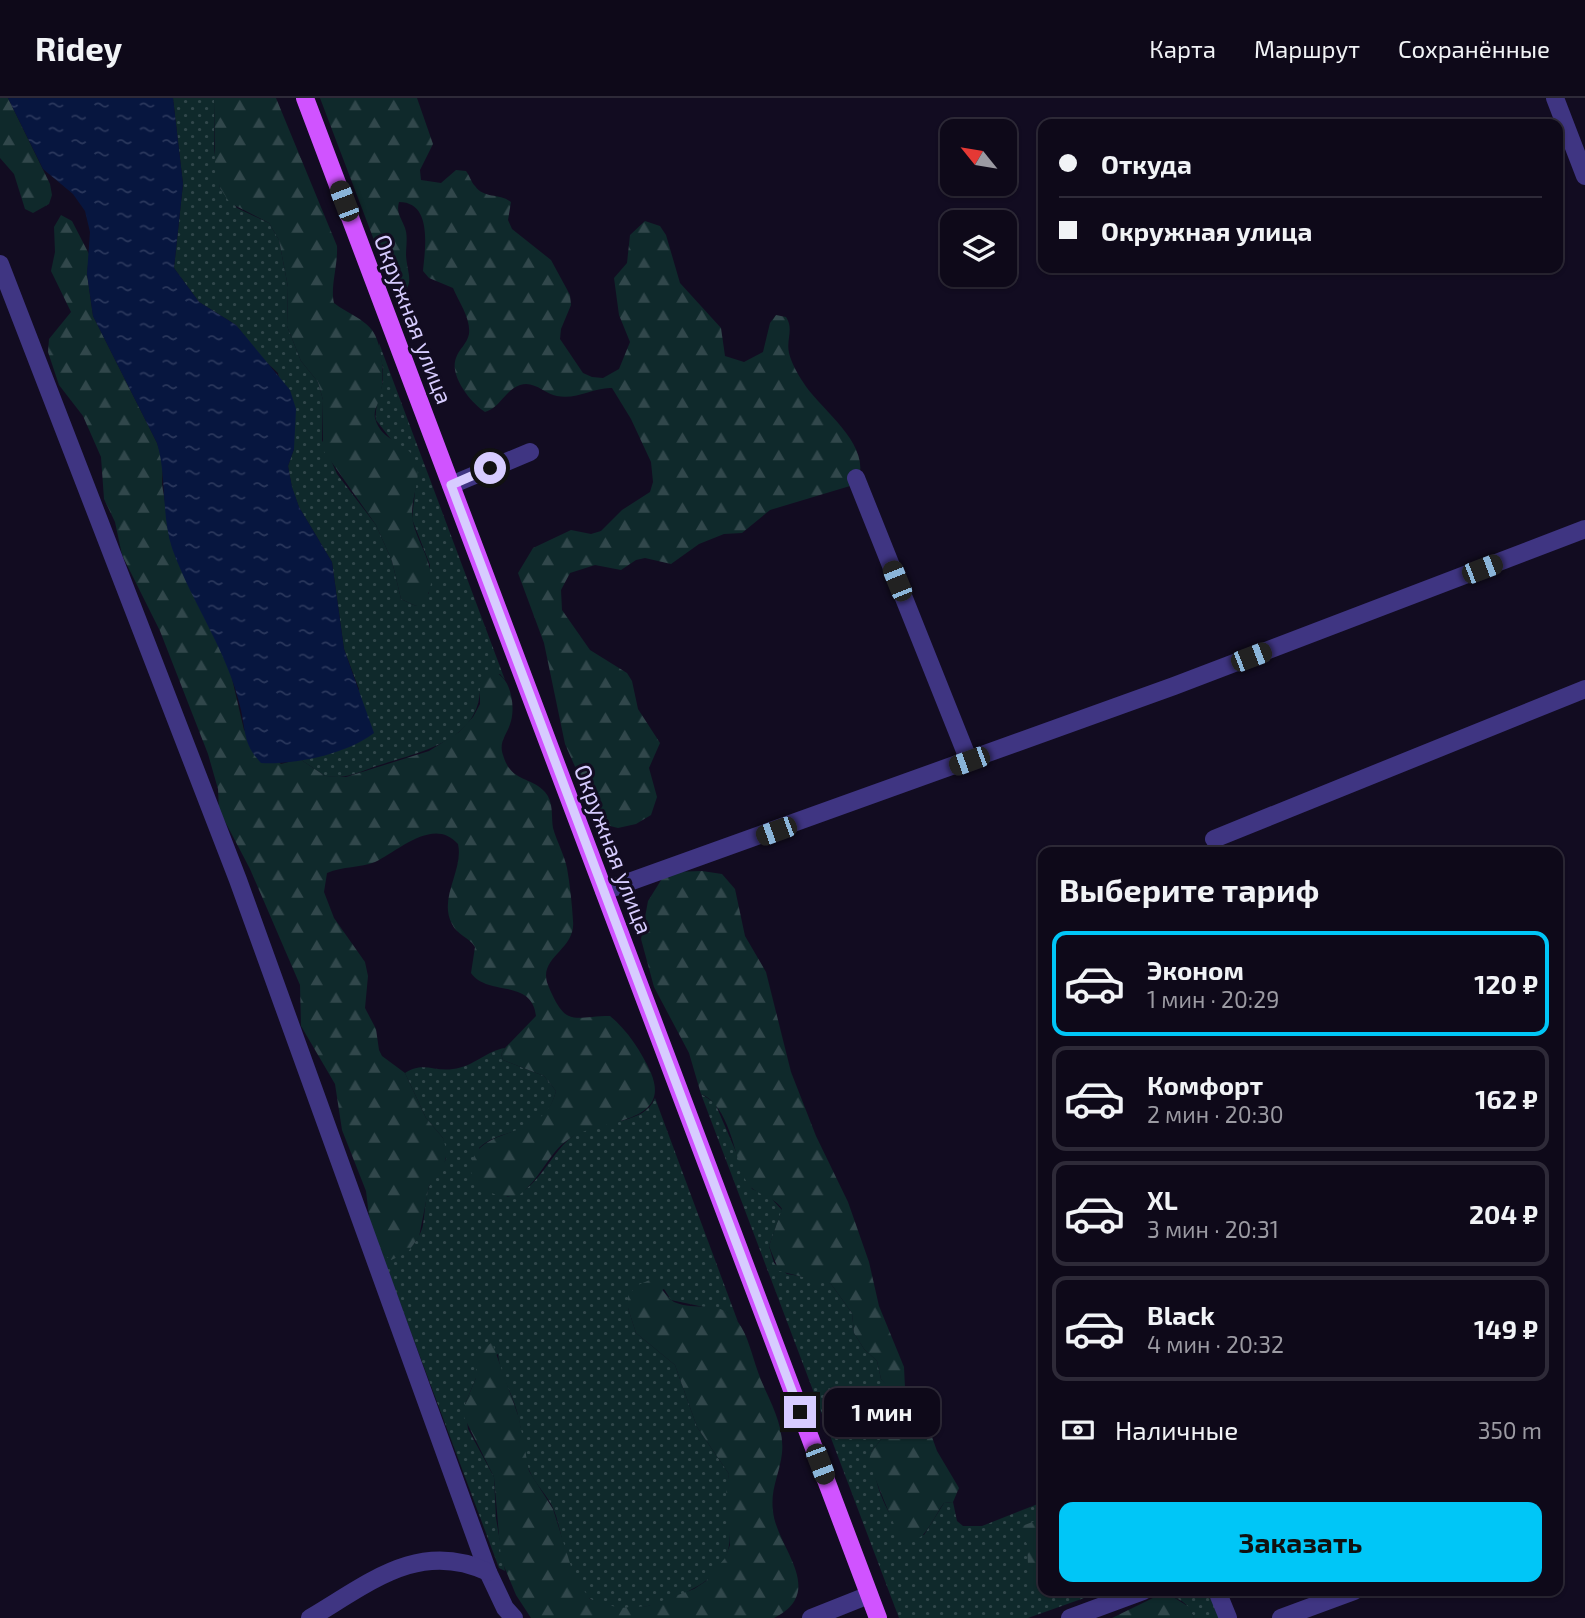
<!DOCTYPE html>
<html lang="ru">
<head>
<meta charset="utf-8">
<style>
	body { margin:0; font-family:"Exo 2",sans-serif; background:#171222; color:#f1f3f6; height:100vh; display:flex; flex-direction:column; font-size:26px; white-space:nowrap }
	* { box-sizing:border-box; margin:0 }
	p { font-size:23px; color:#9b9aa2 }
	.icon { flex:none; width:38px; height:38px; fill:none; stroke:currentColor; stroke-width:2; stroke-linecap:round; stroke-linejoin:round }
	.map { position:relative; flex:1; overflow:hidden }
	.details { position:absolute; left:1038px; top:749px; width:525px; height:749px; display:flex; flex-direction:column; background:#0e0919; border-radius:14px; box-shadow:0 2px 5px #0004,0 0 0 2px #2e2a38 }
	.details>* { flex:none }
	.guide { position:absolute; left:1038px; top:21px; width:525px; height:154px; border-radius:14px; box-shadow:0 2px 5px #0004,0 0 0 2px #2e2a38; display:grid; align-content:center; height:154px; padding:0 21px; background:#0e0919 }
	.needle { width:46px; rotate:300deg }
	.fabs { position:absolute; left:940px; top:21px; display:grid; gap:14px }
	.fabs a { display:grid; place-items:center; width:77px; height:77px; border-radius:14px; background:#0e0919; box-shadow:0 2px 5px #0004,0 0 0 2px #2e2a38; font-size:35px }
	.end { position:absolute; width:32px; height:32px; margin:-16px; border:9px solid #d7ccff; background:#111; box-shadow:0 0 0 4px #111 }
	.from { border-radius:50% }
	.bubble { position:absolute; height:49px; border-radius:14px; background:#0e0919; box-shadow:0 2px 5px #0004,0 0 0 2px #2e2a38; font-size:23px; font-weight:700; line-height:49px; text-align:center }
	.car { position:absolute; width:21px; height:42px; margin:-21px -10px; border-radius:9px; box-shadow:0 0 5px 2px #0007; background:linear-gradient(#222 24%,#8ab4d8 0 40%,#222 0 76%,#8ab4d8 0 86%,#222 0) }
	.guide b { display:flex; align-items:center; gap:24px; height:66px; font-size:26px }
	.guide b+b { border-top:2px solid #2e2a38 }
	.guide i { width:18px; height:18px; background:#f1f3f6 }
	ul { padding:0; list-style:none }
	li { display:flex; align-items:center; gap:21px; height:105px; margin:0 14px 10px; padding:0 7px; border:4px solid #2e2a38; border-radius:14px }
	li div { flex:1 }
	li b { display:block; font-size:26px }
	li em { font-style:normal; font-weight:700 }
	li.active { border-color:#00c6f7 }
	li>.icon { width:63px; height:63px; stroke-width:1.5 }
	h2 { padding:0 21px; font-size:32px; line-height:84px }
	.pay { display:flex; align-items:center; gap:18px; height:77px; padding:0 21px; font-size:26px }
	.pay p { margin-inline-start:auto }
	.action { display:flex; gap:14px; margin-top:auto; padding:14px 21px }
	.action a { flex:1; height:80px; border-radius:14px; background:#00c6f7; color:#111; font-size:28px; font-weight:700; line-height:80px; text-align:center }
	header { display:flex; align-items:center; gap:42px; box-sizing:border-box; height:98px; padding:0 35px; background:#0e0919; border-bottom:2px solid #2e2a38 }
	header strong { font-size:33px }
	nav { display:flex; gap:38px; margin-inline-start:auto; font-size:24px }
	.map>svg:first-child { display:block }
	.grass { fill:url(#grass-dots) }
	.forest { fill:url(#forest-firs) }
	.water { fill:url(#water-ripples) }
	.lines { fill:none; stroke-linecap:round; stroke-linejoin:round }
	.minor { stroke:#3f3582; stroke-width:18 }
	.major { stroke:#d053ff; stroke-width:18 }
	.route { stroke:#d7ccff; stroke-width:9 }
	.labels { text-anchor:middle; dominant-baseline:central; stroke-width:6; stroke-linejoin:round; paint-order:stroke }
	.street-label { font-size:23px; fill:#d7ccff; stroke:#120c21 }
</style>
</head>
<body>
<header>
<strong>Ridey</strong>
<nav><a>Карта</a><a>Маршрут</a><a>Сохранённые</a></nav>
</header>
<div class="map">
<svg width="1585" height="1520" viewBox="0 0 1585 1520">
	<defs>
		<pattern id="grass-dots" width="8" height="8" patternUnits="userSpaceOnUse" patternTransform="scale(1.75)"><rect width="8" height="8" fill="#0f292b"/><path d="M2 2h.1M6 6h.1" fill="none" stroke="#31474b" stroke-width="1.8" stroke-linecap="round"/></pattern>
		<pattern id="forest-firs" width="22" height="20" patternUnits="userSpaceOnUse" patternTransform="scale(1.75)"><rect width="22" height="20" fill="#0f292b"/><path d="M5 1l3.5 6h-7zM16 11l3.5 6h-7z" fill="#31474b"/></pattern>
		<pattern id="water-ripples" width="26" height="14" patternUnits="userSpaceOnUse" patternTransform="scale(1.75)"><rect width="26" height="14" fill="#07163f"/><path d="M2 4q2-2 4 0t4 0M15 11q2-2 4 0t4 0" fill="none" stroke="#2a375c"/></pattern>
	</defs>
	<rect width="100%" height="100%" fill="#120c21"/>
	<g class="grass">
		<path d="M173,0H214V51L220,90L237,110L269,125L279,142L288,189L287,228L301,263L318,284L323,302L322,342L337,376L376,427L392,463L401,501L416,508L429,495L430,467L412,421L417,375L376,322C374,306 384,292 383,275C383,265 379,256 379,245L505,582L500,576L480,585C483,642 423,653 380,667C366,671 354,678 339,679L325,678L300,661L319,657L359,591L344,551L332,464L299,409L292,390L288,368L294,351L278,275L262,260L236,227L199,204L174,170L183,86Z"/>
		<path d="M505,950L501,956L503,962L544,978L556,993C544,1041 503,1027 479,1050L507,1099C542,1094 551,1046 583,1032C604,1022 644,1027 655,1000L738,1224L727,1214L671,1202L664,1191L628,1210L636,1235L675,1267L697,1329L729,1376C724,1403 736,1438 725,1461C713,1484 688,1494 665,1503C645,1511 611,1515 592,1502C564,1484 565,1438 553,1410C547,1397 536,1387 530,1374C522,1358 523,1339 519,1322C515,1299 500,1279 498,1256L476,1267V1280L465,1306L468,1331L494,1379L496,1420L505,1473L499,1470L381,1154C398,1170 419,1145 423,1127C425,1114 425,1102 429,1089C432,1079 441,1071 446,1061L443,1040L426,1020L405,975C423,963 434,974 453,971C473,969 488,952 505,950Z"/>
		<path d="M701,996L715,1005L752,1091L769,1098L782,1112L769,1148L774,1165L787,1176L823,1182L831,1186L852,1215L854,1235L864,1251L877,1263L881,1281L887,1287L905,1290L916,1312L884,1315L878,1332L883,1339L871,1354C872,1372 882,1408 894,1421C899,1428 916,1433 924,1437L944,1405L953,1404L957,1423L963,1428H982L1043,1404V1493H1104L1028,1520H899Z"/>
		<path d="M1165,1493C1197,1493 1208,1486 1221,1520H1194C1187,1501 1173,1496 1155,1499Z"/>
	</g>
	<g class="forest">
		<polygon points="0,0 8,0 50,86 52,97 49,106 33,115 25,111 14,76 0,60"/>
		<path d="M214,0H276L337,148C338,168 330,189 334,205C348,216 368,222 375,237C383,253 384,278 381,295C380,304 373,311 375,320C381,344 407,344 415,361C424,379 408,404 413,424C419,451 443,475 424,504L416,508L401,501L392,463L376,427L323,352V302L318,284L301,263L287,228L288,189L279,142L269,125L230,105L220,90L215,72Z"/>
		<path d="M320,0H417L433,46L420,72L421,82L441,85L456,72L466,73C470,78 471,84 475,88C484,101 500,95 511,104L508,122L512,131L551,162L570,197L571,207L561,231L560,241L583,275L592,279L603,280L619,271L630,244L619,217L614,180L627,165L630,137L645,123L660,128L666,137L680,185L721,230L725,258L744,264L763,254L770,225L776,217L786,219C794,231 786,241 789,255C791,264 798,277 803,284C820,312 872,345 858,383L850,388L770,412L742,435L724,436L699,446L671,466L645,460L636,462L621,472L595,467L570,475L561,492L562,512L590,552L627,575L632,583L638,611L660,645L649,670L657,699L651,717L636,726L618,730L610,728L596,716L565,646L544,545L518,475L533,450L571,432L591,436L601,433L622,412L650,394L653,384L651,364L631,321L612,290C594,289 577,302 557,298C545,296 534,282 520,287C505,292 500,310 485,314C471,305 449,278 456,260C459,251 467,246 469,236C471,221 459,204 453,190L429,180L423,173C425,151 433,104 399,104C396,115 401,119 405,130C408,138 406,148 406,157C407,177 417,187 396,200Z"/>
		<path d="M61,117L72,123L89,156L87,176L93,218L157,345L163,363L162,386L172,448L230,572L244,632L281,666L300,661L325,678L346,679L429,653L459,634L473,619L480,606V585L487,574C509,571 516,605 511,623C508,636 498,643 503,657C511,685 531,678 545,694C554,704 551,718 553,730C557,744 564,756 567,770C570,787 572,806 573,823C576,852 537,859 548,887C566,931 573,918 610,918C628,933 641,953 651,975C673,1028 597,1021 569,1041C548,1055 540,1082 519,1097C500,1103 474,1091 470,1070C479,1023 542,1047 556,993L544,978L503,962L501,956L505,950L536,918C532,880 488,899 471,875L475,849C469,839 457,837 452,826C438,800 464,772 458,746C434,718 398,753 375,764C360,770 343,768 327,775L324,794L334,820L365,864L368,878L365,910L376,931L379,952L382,958L405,975L426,1020L443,1040L447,1054L444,1067L429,1088L419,1139L407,1155L391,1162L381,1154L370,1126L366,1093L342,1032L335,986L301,928L300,887L250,771L219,712L218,691L208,656L160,533L122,457L115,424L104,401L101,359L83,318L59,287L48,254L49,241L71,214L51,173L55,154L54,129Z"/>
		<path d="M702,773L722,776L735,791L745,838L766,874L791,974L816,1038L848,1104L869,1164L879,1208L904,1269L905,1290L887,1288L881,1281L877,1263L864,1251L854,1235L852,1215L831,1186L779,1173L769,1148L782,1111C773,1097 752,1097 745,1081C734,1056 729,1007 701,996L689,955L654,889L641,841L648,803L663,779L671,774Z"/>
		<path d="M652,1181C660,1187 667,1200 674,1204C696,1214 720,1200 738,1224C748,1237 752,1258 758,1274C767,1300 785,1325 782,1355C780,1375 770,1391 773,1413C776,1449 828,1493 774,1520H531L516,1497L501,1461L494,1379L464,1319L465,1306L476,1280V1267L481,1254L492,1244L519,1320L529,1373L553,1411L574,1478L590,1501L619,1510L648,1508L694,1491L706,1483L725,1460L730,1447L726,1391L729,1376L697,1329L675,1267L636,1235L628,1210V1197L638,1187Z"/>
		<path d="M916,1312L927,1325L937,1353L959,1390L953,1404L944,1405C932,1420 923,1453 900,1440C889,1415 878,1389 869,1363L871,1354L883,1339L871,1326L875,1317Z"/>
		<polygon points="1043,1420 1043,1493 1064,1493 1049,1500 1037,1495 1029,1486 1027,1446 1021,1435 1022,1428"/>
		<polygon points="1170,1497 1189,1509 1194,1520 1112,1520 1155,1499"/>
	</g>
	<path class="water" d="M8,0H173L183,86L174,170L199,204L236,227L290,292L296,311L294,351L288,368L292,389L299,409L332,464L344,551L374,635C347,656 295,667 261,665C244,647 246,636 241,612C228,553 192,506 172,450C161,416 167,378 157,345L93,218L87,176L90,134L85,113L73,96L43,71Z"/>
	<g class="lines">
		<g class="minor">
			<polyline points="1555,0 1585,78"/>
			<polyline points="0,166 238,782 488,1474 505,1510 514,1520"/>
			<polyline points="856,380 969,663"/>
			<polyline points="451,387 530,354"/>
			<polyline points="1214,741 1585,591"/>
			<polyline points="604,793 1174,588 1585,431"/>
			<polyline points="1217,1493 1228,1520"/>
			<path d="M310,1520C368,1486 419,1441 488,1474"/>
			<polyline points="811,1520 869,1497"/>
			<polyline points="1070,1520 1143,1493"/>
			<polyline points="1281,1520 1354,1493"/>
		</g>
		<polyline class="major" points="305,0 878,1520"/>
	</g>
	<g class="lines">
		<polyline class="route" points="490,370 451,387 800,1314"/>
	</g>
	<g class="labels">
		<g class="street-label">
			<text transform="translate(414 221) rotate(69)">Окружная улица</text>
			<text transform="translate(614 751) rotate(69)">Окружная улица</text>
		</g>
	</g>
</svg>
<div class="fabs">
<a><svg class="needle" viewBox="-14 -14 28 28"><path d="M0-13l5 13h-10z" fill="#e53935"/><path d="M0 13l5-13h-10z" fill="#9b9aa2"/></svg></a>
<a><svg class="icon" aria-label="layers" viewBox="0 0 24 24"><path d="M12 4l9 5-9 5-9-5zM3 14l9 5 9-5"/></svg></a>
</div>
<i class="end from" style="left:490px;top:370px"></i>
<i class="end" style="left:800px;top:1314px"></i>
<div class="bubble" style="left:824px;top:1290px;width:116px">1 мин</div>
<i class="car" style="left:344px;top:103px;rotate:339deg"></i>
<i class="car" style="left:1482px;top:471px;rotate:69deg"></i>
<i class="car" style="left:897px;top:483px;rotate:338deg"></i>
<i class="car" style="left:1251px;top:559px;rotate:69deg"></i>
<i class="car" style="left:969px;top:663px;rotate:250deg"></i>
<i class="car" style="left:776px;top:733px;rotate:250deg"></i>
<i class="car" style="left:820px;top:1366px;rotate:159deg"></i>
<div class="guide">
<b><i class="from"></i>Откуда</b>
<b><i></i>Окружная улица</b>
</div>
<section class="details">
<h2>Выберите тариф</h2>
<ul>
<li class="active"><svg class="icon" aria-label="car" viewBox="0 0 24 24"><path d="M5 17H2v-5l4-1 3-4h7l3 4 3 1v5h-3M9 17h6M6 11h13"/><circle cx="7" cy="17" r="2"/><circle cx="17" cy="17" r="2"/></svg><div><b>Эконом</b><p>1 мин · 20:29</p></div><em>120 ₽</em></li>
<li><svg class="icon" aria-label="car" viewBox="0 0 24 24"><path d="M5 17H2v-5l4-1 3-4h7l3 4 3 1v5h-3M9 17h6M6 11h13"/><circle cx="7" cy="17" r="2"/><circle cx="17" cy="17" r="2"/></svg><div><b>Комфорт</b><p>2 мин · 20:30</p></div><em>162 ₽</em></li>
<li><svg class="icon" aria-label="car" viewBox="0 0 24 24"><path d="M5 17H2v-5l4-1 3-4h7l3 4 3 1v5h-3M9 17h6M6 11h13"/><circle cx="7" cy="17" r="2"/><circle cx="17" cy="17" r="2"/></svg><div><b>XL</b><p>3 мин · 20:31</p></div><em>204 ₽</em></li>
<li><svg class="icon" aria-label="car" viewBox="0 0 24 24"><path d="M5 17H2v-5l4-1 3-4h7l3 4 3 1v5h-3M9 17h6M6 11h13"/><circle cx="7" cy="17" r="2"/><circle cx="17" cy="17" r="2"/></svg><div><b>Black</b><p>4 мин · 20:32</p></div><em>149 ₽</em></li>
</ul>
<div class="pay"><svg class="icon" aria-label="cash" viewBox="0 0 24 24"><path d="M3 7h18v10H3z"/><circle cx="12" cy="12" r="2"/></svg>Наличные<p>350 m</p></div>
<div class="action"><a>Заказать</a></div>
</section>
</div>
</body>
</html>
